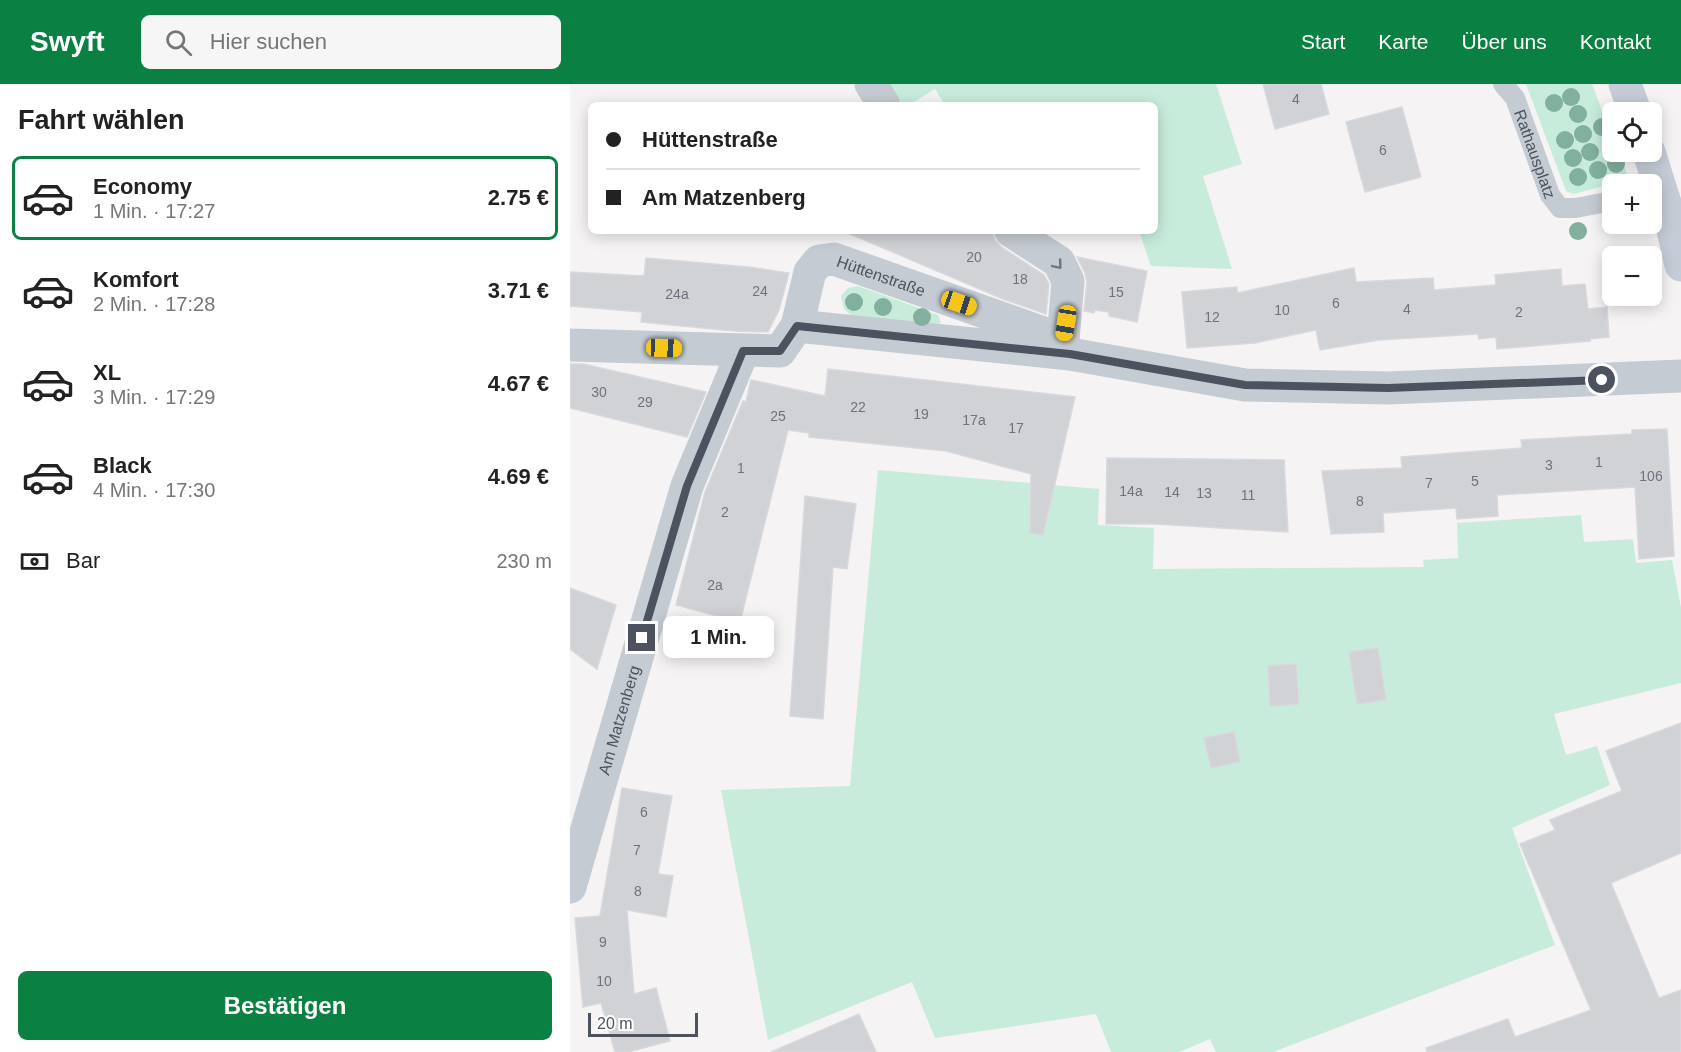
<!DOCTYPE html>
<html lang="de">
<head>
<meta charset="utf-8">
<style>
	body { margin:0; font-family:Arial,sans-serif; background:#f6f6f6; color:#222; height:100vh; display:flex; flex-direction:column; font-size:22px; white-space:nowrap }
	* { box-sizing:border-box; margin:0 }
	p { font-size:20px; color:#767676 }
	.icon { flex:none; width:33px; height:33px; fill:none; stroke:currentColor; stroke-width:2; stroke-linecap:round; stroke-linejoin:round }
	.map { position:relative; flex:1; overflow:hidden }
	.details { display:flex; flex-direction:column; background:#fff; width:570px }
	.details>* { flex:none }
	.banner { position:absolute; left:18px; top:18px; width:570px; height:132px; border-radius:9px; box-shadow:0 3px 15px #0003; display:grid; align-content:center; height:132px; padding:0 18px; background:#fff }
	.controls { position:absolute; left:1032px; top:18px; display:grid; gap:12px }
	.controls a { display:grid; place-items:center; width:60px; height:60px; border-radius:9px; background:#fff; box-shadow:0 3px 15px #0003; font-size:30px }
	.scale { position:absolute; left:18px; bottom:15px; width:110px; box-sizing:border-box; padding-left:6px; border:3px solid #4c535e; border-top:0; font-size:16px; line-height:21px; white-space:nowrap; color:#4c535e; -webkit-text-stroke:4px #fff; paint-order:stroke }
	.end { position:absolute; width:27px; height:27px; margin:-14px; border:8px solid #4c535e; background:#fff; box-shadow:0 0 0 3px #fff }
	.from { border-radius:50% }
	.bubble { position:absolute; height:42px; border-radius:9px; background:#fff; box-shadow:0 3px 15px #0003; font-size:20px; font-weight:600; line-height:42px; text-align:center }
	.car { position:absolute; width:18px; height:36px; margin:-18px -9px; border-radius:8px; box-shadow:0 0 4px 2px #0007; background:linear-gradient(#f5c518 24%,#345 0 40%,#f5c518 0 76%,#345 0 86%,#f5c518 0) }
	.banner b { display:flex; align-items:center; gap:21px; height:57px; font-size:22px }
	.banner b+b { border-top:2px solid #e0e0e0 }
	.banner i { width:15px; height:15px; background:#222 }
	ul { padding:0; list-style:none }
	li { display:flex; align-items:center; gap:18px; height:84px; margin:0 12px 9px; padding:0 6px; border:3px solid transparent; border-radius:9px }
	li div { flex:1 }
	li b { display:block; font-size:22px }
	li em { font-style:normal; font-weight:600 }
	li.selected { border-color:#0b8043 }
	li>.icon { width:54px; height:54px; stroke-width:1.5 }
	h2 { padding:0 18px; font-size:27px; line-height:72px }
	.pay { display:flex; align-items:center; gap:15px; height:66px; padding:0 18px; font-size:22px }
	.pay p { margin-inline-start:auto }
	.cta { display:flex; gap:12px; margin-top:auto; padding:12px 18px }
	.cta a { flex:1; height:69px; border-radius:9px; background:#0b8043; color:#fff; font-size:24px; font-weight:600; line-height:69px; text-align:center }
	header { display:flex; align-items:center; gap:36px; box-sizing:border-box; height:84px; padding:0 30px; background:#0b8043; color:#fff }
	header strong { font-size:28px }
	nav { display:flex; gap:33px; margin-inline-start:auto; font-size:21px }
	.search { width:420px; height:54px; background:#f6f6f6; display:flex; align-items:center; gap:15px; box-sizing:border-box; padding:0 21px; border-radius:9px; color:#767676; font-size:22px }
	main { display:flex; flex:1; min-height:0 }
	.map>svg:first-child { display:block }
	.green { fill:#c8ecdb }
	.building { fill:#d0d2d6; stroke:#d8d8dd; stroke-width:1.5 }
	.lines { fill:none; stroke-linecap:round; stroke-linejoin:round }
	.lane { stroke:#c5cbd2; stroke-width:20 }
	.street { stroke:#c5cbd2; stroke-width:33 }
	.secondary { stroke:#c6ccd7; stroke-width:33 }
	.tree { fill:#82b09f }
	.oneway { stroke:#707781 }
	.route { stroke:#4c535e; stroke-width:8 }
	.labels { text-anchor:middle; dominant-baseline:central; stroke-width:4.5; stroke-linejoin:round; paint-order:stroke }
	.number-label { font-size:14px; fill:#6d737c }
	.street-label { font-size:16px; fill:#4c535e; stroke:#fff }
</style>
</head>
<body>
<header>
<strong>Swyft</strong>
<div class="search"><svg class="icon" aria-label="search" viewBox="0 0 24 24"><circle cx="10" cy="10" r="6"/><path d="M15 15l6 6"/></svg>Hier suchen</div>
<nav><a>Start</a><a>Karte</a><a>Über uns</a><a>Kontakt</a></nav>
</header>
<main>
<section class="details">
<h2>Fahrt wählen</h2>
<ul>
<li class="selected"><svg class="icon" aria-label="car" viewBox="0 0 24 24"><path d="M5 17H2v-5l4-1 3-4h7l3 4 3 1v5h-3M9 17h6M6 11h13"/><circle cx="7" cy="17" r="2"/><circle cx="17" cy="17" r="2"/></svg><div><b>Economy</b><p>1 Min. · 17:27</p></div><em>2.75 €</em></li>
<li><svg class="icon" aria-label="car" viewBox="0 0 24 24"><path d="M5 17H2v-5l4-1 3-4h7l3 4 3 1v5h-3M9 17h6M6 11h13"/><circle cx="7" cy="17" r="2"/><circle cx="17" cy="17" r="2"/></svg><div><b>Komfort</b><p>2 Min. · 17:28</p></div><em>3.71 €</em></li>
<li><svg class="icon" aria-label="car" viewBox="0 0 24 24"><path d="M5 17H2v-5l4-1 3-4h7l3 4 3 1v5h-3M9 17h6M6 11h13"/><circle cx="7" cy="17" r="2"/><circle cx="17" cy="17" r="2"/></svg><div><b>XL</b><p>3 Min. · 17:29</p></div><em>4.67 €</em></li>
<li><svg class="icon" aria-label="car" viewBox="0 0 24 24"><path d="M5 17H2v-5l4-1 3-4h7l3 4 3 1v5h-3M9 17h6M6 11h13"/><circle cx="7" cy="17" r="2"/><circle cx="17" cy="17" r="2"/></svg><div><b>Black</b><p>4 Min. · 17:30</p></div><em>4.69 €</em></li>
</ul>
<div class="pay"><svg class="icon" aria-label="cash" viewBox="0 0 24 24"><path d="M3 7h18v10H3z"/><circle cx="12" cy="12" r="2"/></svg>Bar<p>230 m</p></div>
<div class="cta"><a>Bestätigen</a></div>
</section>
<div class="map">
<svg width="1111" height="968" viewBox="0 0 1111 968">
	<rect width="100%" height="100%" fill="#f5f3f3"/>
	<g class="green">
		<polygon points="320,0 646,0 672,80 633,92 662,185 581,182 569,147 585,147 585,21 525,21 524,19 520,21 375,21 365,5 339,21 333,21"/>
		<polygon points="956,0 1022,0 1042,53 1042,68 1048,68 1059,95 1004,110 996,107"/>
		<polygon points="288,202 368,231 371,238 365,243 285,234 274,225 271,212 278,204"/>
		<polygon points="308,386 529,405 528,441 584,444 583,485 854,483 853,476 888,474 887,439 1011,431 1014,458 1063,455 1066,479 1102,476 1111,524 1111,599 984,630 996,671 1027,662 1040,701 942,744 985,861 703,968 646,968 640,955 609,968 541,968 526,930 365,954 342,898 198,956 151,706 280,702"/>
	</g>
	<g class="building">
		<polygon points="693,0 751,0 759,30 705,45"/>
		<polygon points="832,23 851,93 795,108 776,38"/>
		<polygon points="273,147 418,147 423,150 425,156 431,163 474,191 479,200 476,230 433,215"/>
		<polygon points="507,173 577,187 567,238 539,232 539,228 525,226 524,229 514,227 517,198 515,189"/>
		<polygon points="76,174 178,183 219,189 209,226 198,248 164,247 71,238 72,228 0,222 0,188 74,192"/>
		<polygon points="784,184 786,198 863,194 864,206 926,201 925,191 991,185 992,202 1015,200 1018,225 1037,223 1039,253 1020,255 1020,257 927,265 926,253 909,255 908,250 809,256 750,266 746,246 685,259 617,264 612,208 667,203 667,209"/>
		<polygon points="0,280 13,280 136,308 117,353 0,324"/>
		<polygon points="258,285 505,313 473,451 460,449 461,390 376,367 239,353 239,349 218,346 170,538 106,521 135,408 173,317 176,318 181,296 255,312"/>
		<polygon points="1097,345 1104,472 1069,475 1065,403 927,411 928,432 887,435 886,424 813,429 814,448 761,450 752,387 832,384 831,373 952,364 951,356 1062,350 1062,346"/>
		<polygon points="537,374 714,376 718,448 585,440 536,440"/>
		<polygon points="235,412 286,420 277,485 263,483 253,635 220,632"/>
		<polygon points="0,504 46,521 27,585 0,565"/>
		<polygon points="808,564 816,616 787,620 779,568"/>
		<polygon points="726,580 729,620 700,622 698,582"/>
		<polygon points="1111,639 1111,769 1041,799 1089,914 1111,906 1111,968 857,968 856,964 938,935 945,953 1021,926 950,760 985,746 980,736 1052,707 1036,667"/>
		<polygon points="664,648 670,678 641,684 634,654"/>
		<polygon points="52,704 102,712 88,790 103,792 96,833 57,826 64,910 86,904 100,957 58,968 45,968 31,919 13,923 5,834 30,832"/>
		<polygon points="289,930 306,968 201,968"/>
	</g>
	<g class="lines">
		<path class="lane" id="s1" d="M933,0L945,14L980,111L990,124H1006L1042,117"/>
		<g class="street">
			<polyline points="301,0 314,21"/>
			<polyline points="441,147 489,178 498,197 493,256"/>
			<path id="s2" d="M227,242L240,188L249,177L264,175L493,256"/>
			<polyline points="0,261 210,267 227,242 500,270 675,301 818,304 1111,292"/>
			<path id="s3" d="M0,803L117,402L173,267"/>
		</g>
		<g class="secondary">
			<polyline points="1055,0 1065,28"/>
			<polyline points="1079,68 1101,138 1111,181"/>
		</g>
	</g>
	<g class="tree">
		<circle cx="1001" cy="13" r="9"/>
		<circle cx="984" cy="19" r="9"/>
		<circle cx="1008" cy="30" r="9"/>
		<circle cx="1032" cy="43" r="9"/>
		<circle cx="1013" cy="50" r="9"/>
		<circle cx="995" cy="56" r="9"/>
		<circle cx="1020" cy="68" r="9"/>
		<circle cx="1003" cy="74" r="9"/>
		<circle cx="1046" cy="80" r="9"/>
		<circle cx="1028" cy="86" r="9"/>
		<circle cx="1008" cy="93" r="9"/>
		<circle cx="1008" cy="147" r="9"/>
		<circle cx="284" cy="218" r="9"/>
		<circle cx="313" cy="223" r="9"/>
		<circle cx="352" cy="233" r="9"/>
	</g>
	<defs><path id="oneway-chevron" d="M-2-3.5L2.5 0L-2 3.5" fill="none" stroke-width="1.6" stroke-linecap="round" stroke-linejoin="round" transform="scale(1.5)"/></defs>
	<use class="oneway" href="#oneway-chevron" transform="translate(488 181) rotate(50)"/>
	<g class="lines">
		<polyline class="route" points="72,554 117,402 173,267 210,267 227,242 500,270 675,301 818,304 1032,296"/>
	</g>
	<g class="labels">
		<g class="number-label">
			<text x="726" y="15">4</text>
			<text x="813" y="66">6</text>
			<text x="404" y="173">20</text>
			<text x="450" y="195">18</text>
			<text x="190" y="207">24</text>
			<text x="546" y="208">15</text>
			<text x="107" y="210">24a</text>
			<text x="766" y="219">6</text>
			<text x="837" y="225">4</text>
			<text x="712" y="226">10</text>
			<text x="949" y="228">2</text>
			<text x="642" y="233">12</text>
			<text x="29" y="308">30</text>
			<text x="75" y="318">29</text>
			<text x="288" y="323">22</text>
			<text x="351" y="330">19</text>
			<text x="208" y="332">25</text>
			<text x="404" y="336">17a</text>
			<text x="446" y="344">17</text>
			<text x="1029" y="378">1</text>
			<text x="979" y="381">3</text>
			<text x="171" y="384">1</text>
			<text x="1081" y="392">106</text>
			<text x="905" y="397">5</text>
			<text x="859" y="399">7</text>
			<text x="561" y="407">14a</text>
			<text x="602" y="408">14</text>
			<text x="634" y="409">13</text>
			<text x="678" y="411">11</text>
			<text x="790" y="417">8</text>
			<text x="155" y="428">2</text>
			<text x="145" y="501">2a</text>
			<text x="74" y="728">6</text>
			<text x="67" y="766">7</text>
			<text x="68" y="807">8</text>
			<text x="33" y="858">9</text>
			<text x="34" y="897">10</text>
		</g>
		<g class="street-label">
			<text stroke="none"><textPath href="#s1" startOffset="78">Rathausplatz</textPath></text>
			<text stroke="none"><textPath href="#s2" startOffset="135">Hüttenstraße</textPath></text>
			<text stroke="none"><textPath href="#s3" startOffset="174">Am Matzenberg</textPath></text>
		</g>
	</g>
</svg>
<div class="controls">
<a><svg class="icon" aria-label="locate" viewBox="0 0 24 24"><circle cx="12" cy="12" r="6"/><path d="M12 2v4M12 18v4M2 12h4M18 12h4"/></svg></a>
<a>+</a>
<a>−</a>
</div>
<div class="scale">20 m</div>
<i class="end from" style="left:1032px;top:296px"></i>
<i class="end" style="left:72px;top:554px"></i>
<div class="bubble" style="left:93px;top:532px;width:111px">1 Min.</div>
<i class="car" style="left:389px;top:219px;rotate:109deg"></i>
<i class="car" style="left:496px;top:239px;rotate:189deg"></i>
<i class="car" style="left:94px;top:264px;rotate:92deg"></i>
<div class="banner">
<b><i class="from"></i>Hüttenstraße</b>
<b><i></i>Am Matzenberg</b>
</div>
</div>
</main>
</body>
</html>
